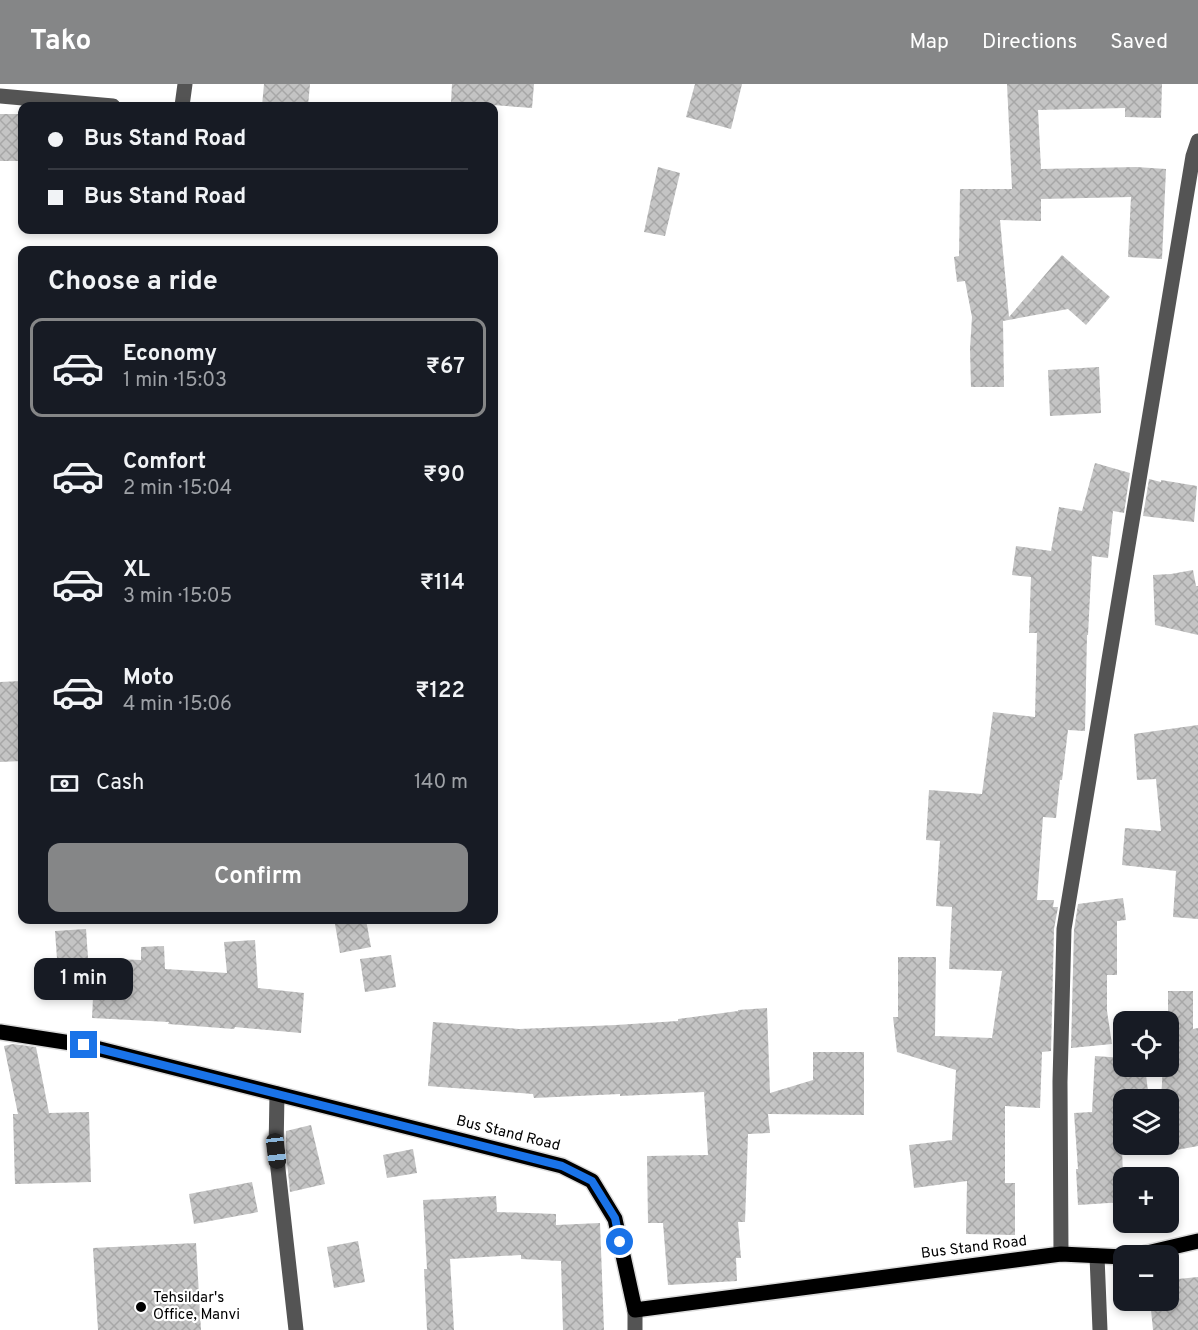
<!DOCTYPE html>
<html lang="en">
<head>
<meta charset="utf-8">
<style>
	body { margin:0; font-family:Overpass,sans-serif; background:#242831; color:#f1f3f6; height:100vh; display:flex; flex-direction:column; font-size:22px; white-space:nowrap }
	* { box-sizing:border-box; margin:0 }
	p { font-size:20px; color:#9ea1a6 }
	.icon { flex:none; width:33px; height:33px; fill:none; stroke:currentColor; stroke-width:2; stroke-linecap:round; stroke-linejoin:round }
	.map { position:relative; flex:1; overflow:hidden }
	.side { position:absolute; left:18px; top:162px; width:480px; height:678px; display:flex; flex-direction:column; background:#171b24; border-radius:12px; box-shadow:0 3px 9px #0003 }
	.side>* { flex:none }
	.top-card { position:absolute; left:18px; top:18px; width:480px; height:132px; border-radius:12px; box-shadow:0 3px 9px #0003; display:grid; align-content:center; height:132px; padding:0 30px; background:#171b24 }
	.controls { position:absolute; left:1113px; top:927px; display:grid; gap:12px }
	.controls a { display:grid; place-items:center; width:66px; height:66px; border-radius:12px; background:#171b24; box-shadow:0 3px 9px #0003; font-size:30px }
	.end { position:absolute; width:27px; height:27px; margin:-14px; border:8px solid #1a73e8; background:#fff; box-shadow:0 0 0 3px #fff }
	.from { border-radius:50% }
	.bubble { position:absolute; height:42px; border-radius:12px; background:#171b24; box-shadow:0 3px 9px #0003; font-size:20px; font-weight:600; line-height:42px; text-align:center }
	.car { position:absolute; width:18px; height:36px; margin:-18px -9px; border-radius:8px; box-shadow:0 0 4px 2px #0007; background:linear-gradient(#222 24%,#8ab4d8 0 40%,#222 0 76%,#8ab4d8 0 86%,#222 0) }
	.top-card b { display:flex; align-items:center; gap:21px; height:57px; font-size:22px }
	.top-card b+b { border-top:2px solid #363941 }
	.top-card i { width:15px; height:15px; background:#f1f3f6 }
	ul { padding:0; list-style:none }
	li { display:flex; align-items:center; gap:18px; height:99px; margin:0 12px 9px; padding:0 18px; border:3px solid transparent; border-radius:12px }
	li div { flex:1 }
	li b { display:block; font-size:22px }
	li em { font-style:normal; font-weight:600 }
	li.current { border-color:#858687 }
	li>.icon { width:54px; height:54px; stroke-width:1.5 }
	h2 { padding:0 30px; font-size:27px; line-height:72px }
	.pay { display:flex; align-items:center; gap:15px; height:66px; padding:0 30px; font-size:22px }
	.pay p { margin-inline-start:auto }
	.primary-button { display:flex; gap:12px; margin-top:auto; padding:12px 30px }
	.primary-button a { flex:1; height:69px; border-radius:12px; background:#858687; color:#fff; font-size:24px; font-weight:600; line-height:69px; text-align:center }
	header { display:flex; align-items:center; gap:36px; box-sizing:border-box; height:84px; padding:0 30px; background:#858687; color:#fff }
	header strong { font-size:28px }
	nav { display:flex; gap:33px; margin-inline-start:auto; font-size:21px }
	.map>svg:first-child { display:block }
	.building { fill:url(#building-cross-hatch) }
	.lines { fill:none; stroke-linecap:round; stroke-linejoin:round }
	.major-casing { stroke:#dbdbdb; stroke-width:18 }
	.minor { stroke:#545454; stroke-width:15 }
	.major { stroke:#000; stroke-width:15 }
	.route { stroke:#1a73e8; stroke-width:8 }
	.poi-dot { fill:#000; stroke:#fff; stroke-width:2 }
	.labels { text-anchor:middle; dominant-baseline:central; stroke-width:4.5; stroke-linejoin:round; paint-order:stroke }
	.street-label { font-size:15px; fill:#000; stroke:#fff }
	.poi-label { font-size:15px; fill:#000; stroke:#fff; text-anchor:start }
</style>
</head>
<body>
<header>
<strong>Tako</strong>
<nav><a>Map</a><a>Directions</a><a>Saved</a></nav>
</header>
<div class="map">
<svg width="1198" height="1246" viewBox="0 0 1198 1246">
	<defs>
		<pattern id="building-cross-hatch" width="8" height="8" patternUnits="userSpaceOnUse" patternTransform="scale(1.5)"><rect width="8" height="8" fill="#c4c4c4"/><path d="M0 0l8 8M0 8l8-8" fill="none" stroke="#a7a7a7"/></pattern>
	</defs>
	<rect width="100%" height="100%" fill="#fff"/>
	<g class="building">
		<polygon points="264,0 310,0 308,22 262,22"/>
		<polygon points="452,0 534,0 532,24 451,18"/>
		<polygon points="695,0 742,0 731,45 686,33"/>
		<polygon points="1007,0 1162,0 1161,34 1125,33 1125,24 1038,26 1041,85 1136,83 1166,85 1162,175 1128,173 1131,113 1041,115 1041,137 1000,136 1009,233 1062,171 1110,213 1086,241 1068,225 1003,237 1004,303 971,303 970,265 972,233 965,197 957,198 954,173 959,172 960,105 1012,105"/>
		<rect x="0" y="30" width="22" height="47"/>
		<polygon points="658,83 680,89 665,152 644,148"/>
		<polygon points="1099,283 1101,329 1050,332 1048,286"/>
		<polygon points="1095,379 1130,389 1124,429 1113,427 1108,474 1092,472 1088,551 1087,551 1085,647 1068,646 1062,696 1060,696 1056,734 1043,733 1037,816 1054,816 1053,823 1058,823 1054,845 1051,967 1042,968 1040,1024 1005,1022 1005,1099 1015,1099 1015,1151 966,1150 967,1097 914,1104 909,1061 952,1056 956,986 897,968 893,933 898,933 898,873 936,873 935,952 992,954 1002,887 949,885 952,823 936,822 940,757 926,756 929,706 982,710 993,628 1035,633 1037,549 1029,549 1031,493 1012,491 1016,462 1051,467 1059,423 1082,427"/>
		<polygon points="1149,395 1161,398 1161,396 1197,402 1194,438 1143,432"/>
		<polygon points="1193,486 1196,502 1198,502 1198,551 1155,541 1153,491 1171,490"/>
		<polygon points="22,597 22,677 0,678 0,598"/>
		<polygon points="1198,641 1198,835 1173,833 1176,787 1122,781 1125,744 1161,747 1156,695 1137,696 1134,650"/>
		<polygon points="1123,814 1126,836 1117,837 1117,891 1107,891 1107,927 1112,960 1071,964 1074,846 1078,820"/>
		<polygon points="366,836 371,863 340,869 335,840"/>
		<polygon points="86,845 88,874 141,876 141,863 164,862 165,885 227,889 224,858 255,856 258,904 304,909 301,949 235,943 234,945 168,940 169,938 92,934 93,914 60,916 55,847"/>
		<polygon points="391,871 396,903 365,908 360,875"/>
		<polygon points="1168,907 1193,907 1193,945 1198,944 1198,1062 1171,1067 1168,1053 1168,1016 1161,1016 1163,982 1168,982"/>
		<polygon points="767,924 770,1009 813,996 813,968 864,968 864,1031 768,1030 770,1049 748,1050 745,1138 738,1138 741,1174 736,1174 737,1197 668,1201 663,1139 648,1139 647,1072 708,1071 704,1008 620,1012 620,1010 534,1014 533,1010 428,1002 433,938 519,945 616,941 678,937 678,935 738,927 738,926"/>
		<polygon points="13,960 36,963 49,1029 89,1028 91,1098 15,1100 13,1030 18,1030 4,962"/>
		<polygon points="1095,972 1124,974 1124,982 1145,982 1149,1016 1124,1016 1124,1065 1122,1065 1124,1118 1078,1121 1076,1085 1078,1085 1074,1029 1092,1028"/>
		<polygon points="311,1041 325,1100 290,1108 286,1067 286,1047"/>
		<polygon points="413,1065 417,1089 387,1094 383,1071"/>
		<polygon points="252,1098 258,1128 194,1140 189,1110"/>
		<polygon points="496,1112 497,1128 556,1130 556,1141 600,1139 604,1246 563,1246 561,1177 521,1175 521,1171 450,1175 454,1246 427,1246 424,1185 427,1185 423,1116"/>
		<polygon points="358,1157 365,1198 334,1204 327,1163"/>
		<polygon points="196,1159 201,1246 98,1246 93,1164"/>
		<polygon points="1198,1193 1198,1246 1153,1246 1150,1216 1168,1216 1168,1196"/>
	</g>
	<g class="lines">
		<g class="major-casing">
			<g id="major">
				<polyline points="0,948 84,961 562,1082 592,1097 615,1135 635,1226 1061,1170 1124,1173"/>
				<polyline points="1134,1172 1198,1157"/>
			</g>
		</g>
		<g class="minor">
			<polyline points="0,12 113,22"/>
			<polyline points="182,22 185,0"/>
			<polyline points="277,1010 276,1067 296,1246"/>
			<polyline points="1061,1170 1060,998 1064,845 1193,72 1198,57"/>
			<polyline points="1097,1172 1100,1246"/>
			<polyline points="635,1246 635,1226"/>
		</g>
		<use href="#major" class="major"/>
	</g>
	<g class="lines">
		<polyline class="route" points="84,961 562,1082 592,1097 615,1134 620,1158"/>
	</g>
	<circle class="poi-dot" cx="141" cy="1223" r="6"/>
	<g class="labels">
		<g class="street-label">
			<text transform="translate(508 1050) rotate(14)">Bus Stand Road</text>
			<text transform="translate(974 1164) rotate(-7)">Bus Stand Road</text>
		</g>
		<g class="poi-label">
			<text x="153" y="1214">Tehsildar's<tspan x="153" dy="17">Office, Manvi</tspan></text>
		</g>
	</g>
</svg>
<div class="controls">
<a><svg class="icon" aria-label="locate" viewBox="0 0 24 24"><circle cx="12" cy="12" r="6"/><path d="M12 2v4M12 18v4M2 12h4M18 12h4"/></svg></a>
<a><svg class="icon" aria-label="layers" viewBox="0 0 24 24"><path d="M12 4l9 5-9 5-9-5zM3 14l9 5 9-5"/></svg></a>
<a>+</a>
<a>−</a>
</div>
<i class="end from" style="left:620px;top:1158px"></i>
<i class="end" style="left:84px;top:961px"></i>
<div class="bubble" style="left:34px;top:874px;width:99px">1 min</div>
<i class="car" style="left:276px;top:1067px;rotate:173deg"></i>
<div class="top-card">
<b><i class="from"></i>Bus Stand Road</b>
<b><i></i>Bus Stand Road</b>
</div>
<section class="side">
<h2>Choose a ride</h2>
<ul>
<li class="current"><svg class="icon" aria-label="car" viewBox="0 0 24 24"><path d="M5 17H2v-5l4-1 3-4h7l3 4 3 1v5h-3M9 17h6M6 11h13"/><circle cx="7" cy="17" r="2"/><circle cx="17" cy="17" r="2"/></svg><div><b>Economy</b><p>1 min · 15:03</p></div><em>₹67</em></li>
<li><svg class="icon" aria-label="car" viewBox="0 0 24 24"><path d="M5 17H2v-5l4-1 3-4h7l3 4 3 1v5h-3M9 17h6M6 11h13"/><circle cx="7" cy="17" r="2"/><circle cx="17" cy="17" r="2"/></svg><div><b>Comfort</b><p>2 min · 15:04</p></div><em>₹90</em></li>
<li><svg class="icon" aria-label="car" viewBox="0 0 24 24"><path d="M5 17H2v-5l4-1 3-4h7l3 4 3 1v5h-3M9 17h6M6 11h13"/><circle cx="7" cy="17" r="2"/><circle cx="17" cy="17" r="2"/></svg><div><b>XL</b><p>3 min · 15:05</p></div><em>₹114</em></li>
<li><svg class="icon" aria-label="car" viewBox="0 0 24 24"><path d="M5 17H2v-5l4-1 3-4h7l3 4 3 1v5h-3M9 17h6M6 11h13"/><circle cx="7" cy="17" r="2"/><circle cx="17" cy="17" r="2"/></svg><div><b>Moto</b><p>4 min · 15:06</p></div><em>₹122</em></li>
</ul>
<div class="pay"><svg class="icon" aria-label="cash" viewBox="0 0 24 24"><path d="M3 7h18v10H3z"/><circle cx="12" cy="12" r="2"/></svg>Cash<p>140 m</p></div>
<div class="primary-button"><a>Confirm</a></div>
</section>
</div>
</body>
</html>
